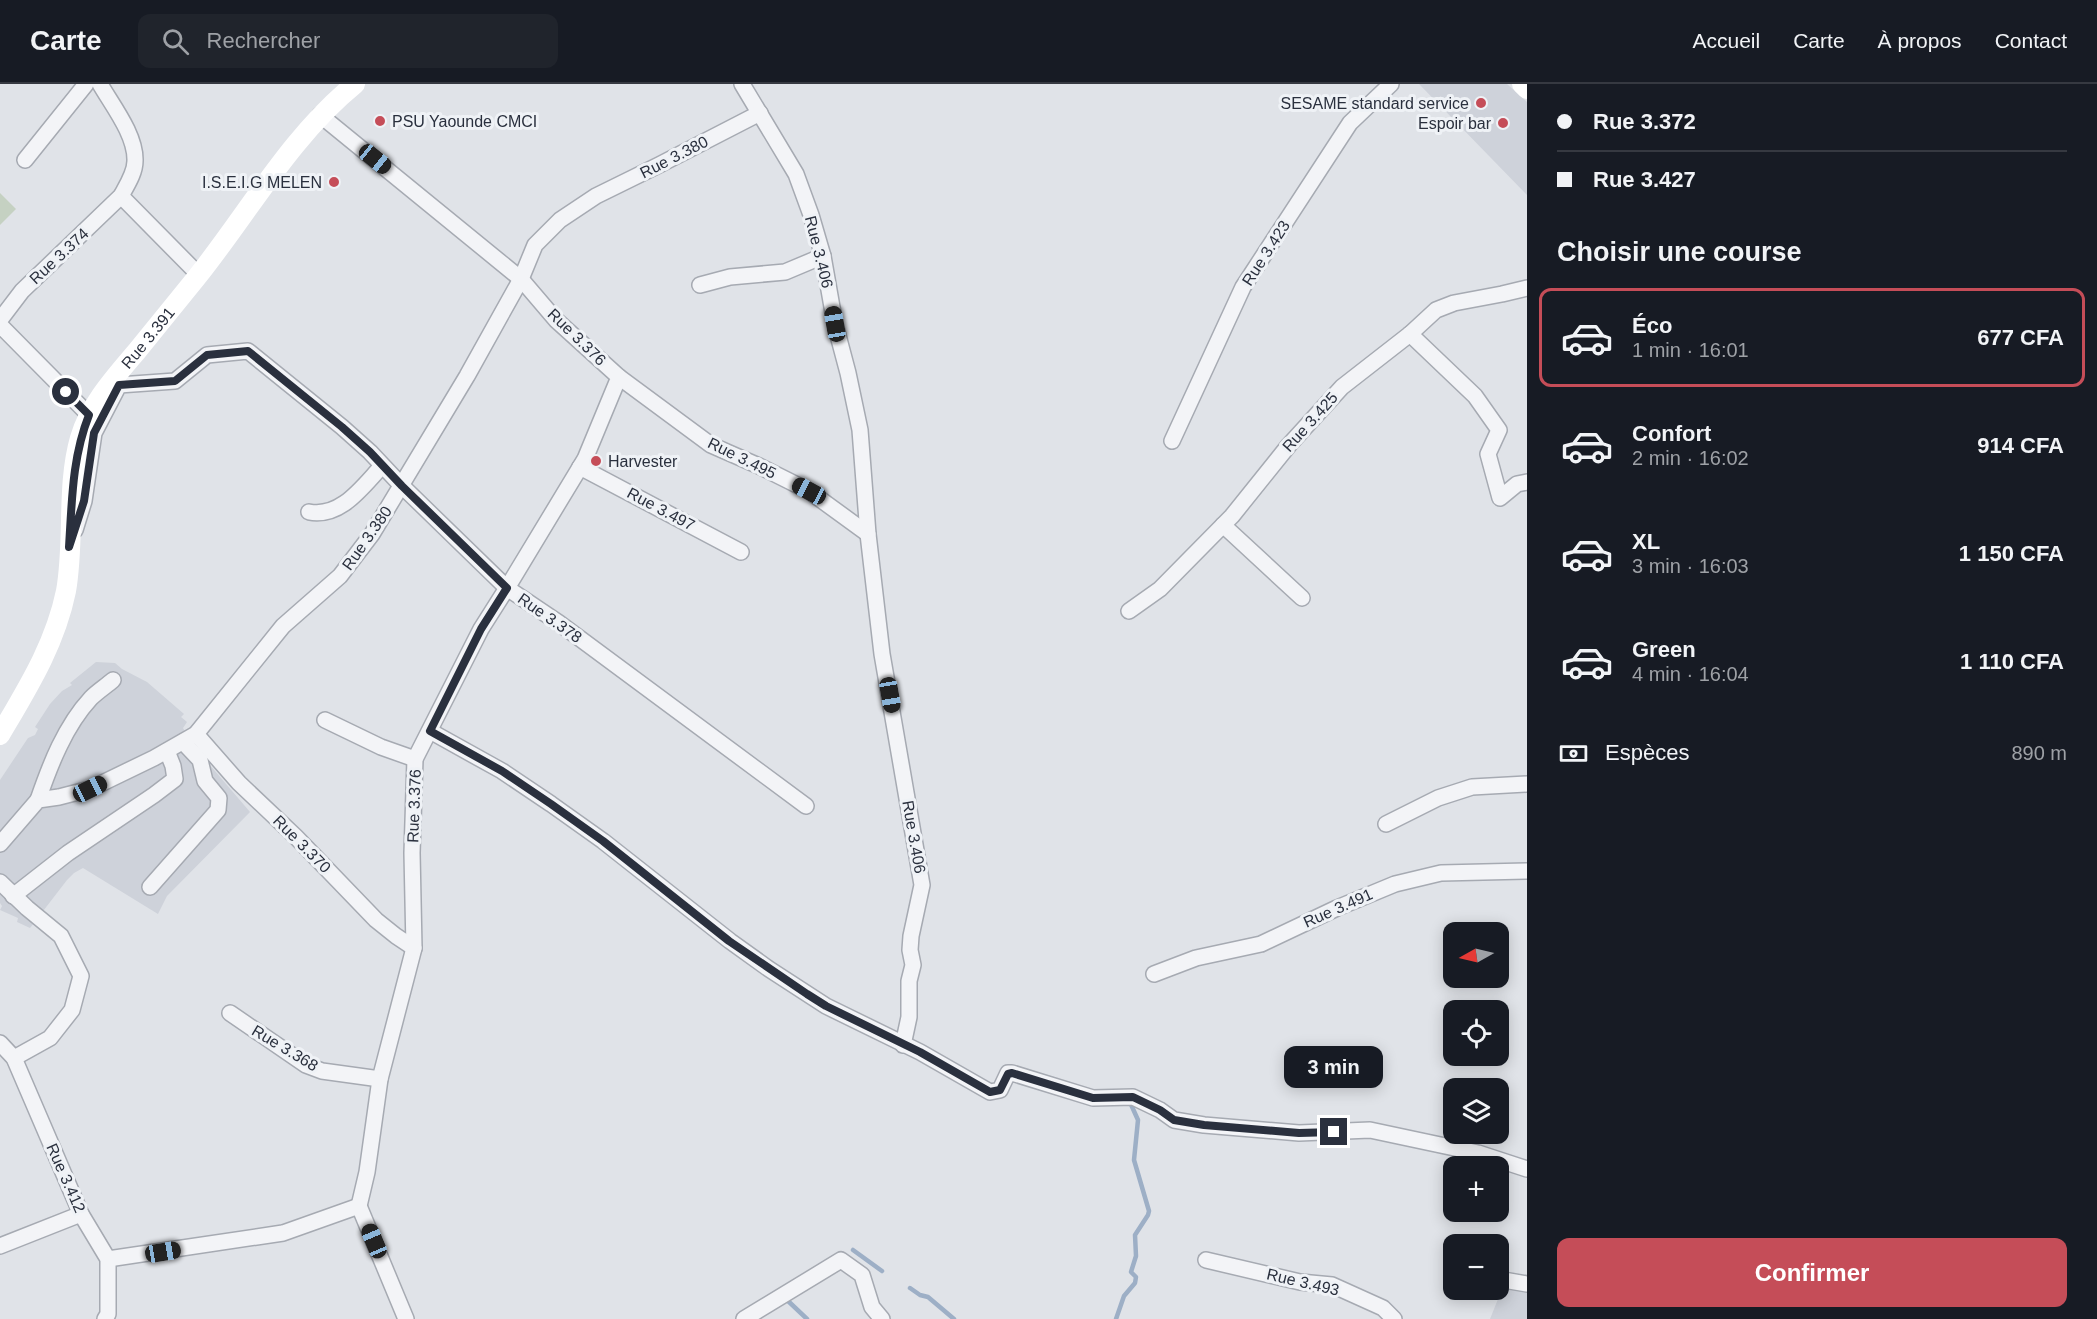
<!DOCTYPE html>
<html lang="fr">
<head>
<meta charset="utf-8">
<style>
	body { margin:0; font-family:Helvetica,sans-serif; background:#20242c; color:#f1f3f6; height:100vh; display:flex; flex-direction:column; font-size:22px; white-space:nowrap }
	* { box-sizing:border-box; margin:0 }
	p { font-size:20px; color:#9ea1a6 }
	.icon { flex:none; width:33px; height:33px; fill:none; stroke:currentColor; stroke-width:2; stroke-linecap:round; stroke-linejoin:round }
	.map { position:relative; flex:1; overflow:hidden }
	.details { display:flex; flex-direction:column; background:#171b24; width:570px }
	.details>* { flex:none }
	.top-card { display:grid; align-content:center; height:132px; padding:0 30px; background:#171b24 }
	.needle { width:39px; rotate:262deg }
	.controls { position:absolute; left:1443px; top:838px; display:grid; gap:12px }
	.controls a { display:grid; place-items:center; width:66px; height:66px; border-radius:12px; background:#171b24; box-shadow:0 3px 15px #0003; font-size:30px }
	.end { position:absolute; width:27px; height:27px; margin:-14px; border:8px solid #2a303e; background:#fff; box-shadow:0 0 0 3px #fff }
	.from { border-radius:50% }
	.bubble { position:absolute; height:42px; border-radius:12px; background:#171b24; box-shadow:0 3px 15px #0003; font-size:20px; font-weight:700; line-height:42px; text-align:center }
	.car { position:absolute; width:18px; height:36px; margin:-18px -9px; border-radius:8px; box-shadow:0 0 4px 2px #0007; background:linear-gradient(#222 24%,#8ab4d8 0 40%,#222 0 76%,#8ab4d8 0 86%,#222 0) }
	.top-card b { display:flex; align-items:center; gap:21px; height:57px; font-size:22px }
	.top-card b+b { border-top:2px solid #363941 }
	.top-card i { width:15px; height:15px; background:#f1f3f6 }
	ul { padding:0; list-style:none }
	li { display:flex; align-items:center; gap:18px; height:99px; margin:0 12px 9px; padding:0 18px; border:3px solid transparent; border-radius:12px }
	li div { flex:1 }
	li b { display:block; font-size:22px }
	li em { font-style:normal; font-weight:700 }
	li.selected { border-color:#c54d58 }
	li>.icon { width:54px; height:54px; stroke-width:1.5 }
	h2 { padding:0 30px; font-size:27px; line-height:72px }
	.pay { display:flex; align-items:center; gap:15px; height:66px; padding:0 30px; font-size:22px }
	.pay p { margin-inline-start:auto }
	.action { display:flex; gap:12px; margin-top:auto; padding:12px 30px }
	.action a { flex:1; height:69px; border-radius:12px; background:#c54d58; color:#fff; font-size:24px; font-weight:700; line-height:69px; text-align:center }
	header { display:flex; align-items:center; gap:36px; box-sizing:border-box; height:84px; padding:0 30px; background:#171b24; border-bottom:2px solid #363941 }
	header strong { font-size:28px }
	nav { display:flex; gap:33px; margin-inline-start:auto; font-size:21px }
	.search { width:420px; height:54px; background:#20242c; display:flex; align-items:center; gap:15px; box-sizing:border-box; padding:0 21px; border-radius:12px; color:#9ea1a6; font-size:22px }
	main { display:flex; flex:1; min-height:0 }
	.map>svg:first-child { display:block }
	.built { fill:#ced2da }
	.green { fill:#c5d1c2 }
	.lines { fill:none; stroke-linecap:round; stroke-linejoin:round }
	.stream { stroke:#9dafc6; stroke-width:4.5 }
	.minor-casing { stroke:#a6aab2; stroke-width:18 }
	.minor { stroke:#f3f4f7; stroke-width:15 }
	.secondary { stroke:#fff; stroke-width:20 }
	.route { stroke:#2a303e; stroke-width:8 }
	.poi-dot { fill:#c54d58; stroke:#eff2f6; stroke-width:2 }
	.labels { text-anchor:middle; dominant-baseline:central; stroke-width:6; stroke-linejoin:round; paint-order:stroke }
	.poi-label { font-size:16px; fill:#2a303e; stroke:#eff2f6; text-anchor:end }
	.street-label { font-size:16px; fill:#2a303e; stroke:#eff2f6 }
</style>
</head>
<body>
<header>
<strong>Carte</strong>
<div class="search"><svg class="icon" aria-label="search" viewBox="0 0 24 24"><circle cx="10" cy="10" r="6"/><path d="M15 15l6 6"/></svg>Rechercher</div>
<nav><a>Accueil</a><a>Carte</a><a>À propos</a><a>Contact</a></nav>
</header>
<main>
<div class="map">
<svg width="1527" height="1235" viewBox="0 0 1527 1235">
	<rect width="100%" height="100%" fill="#e0e3e8"/>
	<g class="built">
		<polygon points="1419,0 1507,0 1527,18 1527,111"/>
		<polygon points="96,578 115,579 122,585 147,598 184,630 181,633 187,638 183,644 191,659 250,728 167,812 158,830 83,784 74,789 67,796 30,844 17,838 18,834 0,826 2,822 0,819 0,696 28,654 35,651 38,645 35,643 50,620 62,607 72,601 70,599"/>
		<polygon points="1504,1200 1527,1208 1527,1235 1490,1235"/>
	</g>
	<polygon class="green" points="0,109 16,125 0,141"/>
	<g class="lines">
		<g class="stream">
			<polyline points="853,1166 882,1187"/>
			<polyline points="910,1204 920,1211 928,1213 954,1235"/>
			<polyline points="787,1216 807,1235"/>
			<polyline points="1116,1235 1124,1212 1135,1199 1136,1193 1131,1188 1136,1172 1135,1151 1148,1131 1149,1127 1134,1076 1138,1036 1129,1016"/>
		</g>
		<g class="minor-casing">
			<g id="minor">
				<polyline points="742,0 796,90 811,131 823,172 835,240 848,289 860,346 868,450 882,570 922,801 911,852 910,866 913,881 909,897 909,933 903,961"/>
				<polyline points="320,31 521,195 556,236 619,293 585,375 507,504 481,545 415,675 412,769 414,864 380,995 367,1088 359,1122"/>
				<polyline points="25,76 86,0"/>
				<polyline points="121,112 199,191"/>
				<polyline points="700,201 730,193 785,188 823,172"/>
				<path d="M0,236L22,207L121,112C127,101 135,89 135,77C136,51 112,21 100,0"/>
				<polyline points="0,241 89,331"/>
				<polyline points="1410,250 1475,312 1499,346 1488,370 1500,414 1517,400 1527,398"/>
				<polyline points="619,293 711,361 759,382 809,407 868,450"/>
				<polyline points="1172,357 1243,203 1350,39 1391,0"/>
				<polyline points="580,383 741,468"/>
				<path d="M309,428C341,434 362,403 382,382"/>
				<polyline points="1223,441 1302,514"/>
				<polyline points="75,446 84,417 94,349 119,301 175,297 207,271 248,267 342,343 370,368 402,402 507,504 559,539 806,722"/>
				<polyline points="1129,527 1160,505 1232,432 1289,361 1342,303 1410,250 1436,226 1454,219 1502,210 1527,204"/>
				<polyline points="325,636 381,663 415,675"/>
				<polyline points="430,647 502,687 551,720 603,757 730,857 769,885 826,922 920,968 990,1008 1000,1006 1008,989 1012,989 1093,1014 1133,1013 1160,1026 1174,1036 1204,1041 1299,1049 1370,1046 1478,1069 1527,1085"/>
				<polyline points="196,650 239,699 296,753 376,836 396,852 414,864"/>
				<path d="M38,716C50,681 65,642 91,614C97,608 106,602 113,596"/>
				<polyline points="1386,740 1438,714 1472,703 1527,700"/>
				<polyline points="0,760 38,716 59,713 90,705 154,674 196,650 283,542 340,492 372,450 467,292 521,195 535,161 560,136 596,112 659,81 760,29"/>
				<polyline points="0,798 27,824 61,852 81,892 72,926 50,954 14,974"/>
				<polyline points="150,803 218,726 219,714 205,697 200,676 183,658"/>
				<polyline points="13,812 68,769 154,711 175,695 173,682 167,667"/>
				<polyline points="1154,890 1196,874 1261,860 1337,824 1395,800 1441,789 1527,787"/>
				<polyline points="230,929 306,981 322,987 380,995"/>
				<polyline points="0,959 14,974 81,1130 108,1175 108,1230 105,1235"/>
				<polyline points="359,1122 406,1235"/>
				<polyline points="0,1162 81,1130"/>
				<polyline points="108,1175 283,1149 359,1122"/>
				<polyline points="1206,1176 1300,1198 1332,1201 1383,1224 1394,1235"/>
				<polyline points="1498,1195 1527,1200"/>
				<polyline points="744,1235 841,1176 862,1191 872,1223 882,1235"/>
			</g>
		</g>
		<use href="#minor" class="minor"/>
		<g class="secondary">
			<polyline points="1522,0 1527,5"/>
			<path id="s1" d="M0,651C27,605 55,561 66,507C75,457 66,403 80,354C90,320 115,293 137,267C157,242 177,218 197,193C249,128 290,53 355,0"/>
		</g>
	</g>
	<g class="lines">
		<path class="route" d="M66,308L89,331C72,374 72,417 69,463L84,417L94,349L119,301L175,297L207,271L248,267L342,343L370,368L402,402L507,504L481,545L430,647L502,687L551,720L603,757L729,857L807,910L826,922L920,968L990,1008L1000,1006L1008,990L1012,989L1093,1014L1133,1013L1160,1026L1174,1036L1204,1041L1299,1049L1334,1048"/>
	</g>
	<g class="poi-dot">
		<circle cx="1481" cy="19" r="6"/>
		<circle cx="380" cy="37" r="6"/>
		<circle cx="1503" cy="39" r="6"/>
		<circle cx="334" cy="98" r="6"/>
		<circle cx="596" cy="377" r="6"/>
	</g>
	<g class="labels">
		<g class="poi-label">
			<text x="1469" y="19">SESAME standard service</text>
			<text x="392" y="37" text-anchor="start">PSU Yaounde CMCI</text>
			<text x="1491" y="39">Espoir bar</text>
			<text x="322" y="98">I.S.E.I.G MELEN</text>
			<text x="608" y="377" text-anchor="start">Harvester</text>
		</g>
		<g class="street-label">
			<text transform="translate(674 73) rotate(-27)">Rue 3.380</text>
			<text transform="translate(819 168) rotate(76)">Rue 3.406</text>
			<text transform="translate(1266 169) rotate(-57)">Rue 3.423</text>
			<text transform="translate(59 172) rotate(-43)">Rue 3.374</text>
			<text stroke="none"><textPath href="#s1" startOffset="435">Rue 3.391</textPath></text>
			<text transform="translate(577 253) rotate(44)">Rue 3.376</text>
			<text transform="translate(1310 338) rotate(-48)">Rue 3.425</text>
			<text transform="translate(742 374) rotate(26)">Rue 3.495</text>
			<text transform="translate(661 425) rotate(28)">Rue 3.497</text>
			<text transform="translate(367 454) rotate(-55)">Rue 3.380</text>
			<text transform="translate(550 534) rotate(35)">Rue 3.378</text>
			<text transform="translate(414 722) rotate(-88)">Rue 3.376</text>
			<text transform="translate(914 753) rotate(80)">Rue 3.406</text>
			<text transform="translate(302 760) rotate(45)">Rue 3.370</text>
			<text transform="translate(1338 824) rotate(-24)">Rue 3.491</text>
			<text transform="translate(285 964) rotate(31)">Rue 3.368</text>
			<text transform="translate(66 1094) rotate(66)">Rue 3.412</text>
			<text transform="translate(1303 1198) rotate(13)">Rue 3.493</text>
		</g>
	</g>
</svg>
<div class="controls">
<a><svg class="needle" viewBox="-14 -14 28 28"><path d="M0-13l5 13h-10z" fill="#e53935"/><path d="M0 13l5-13h-10z" fill="#9ea1a6"/></svg></a>
<a><svg class="icon" aria-label="locate" viewBox="0 0 24 24"><circle cx="12" cy="12" r="6"/><path d="M12 2v4M12 18v4M2 12h4M18 12h4"/></svg></a>
<a><svg class="icon" aria-label="layers" viewBox="0 0 24 24"><path d="M12 4l9 5-9 5-9-5zM3 14l9 5 9-5"/></svg></a>
<a>+</a>
<a>−</a>
</div>
<i class="end from" style="left:66px;top:308px"></i>
<i class="end" style="left:1334px;top:1048px"></i>
<div class="bubble" style="left:1284px;top:962px;width:99px">3 min</div>
<i class="car" style="left:375px;top:75px;rotate:129deg"></i>
<i class="car" style="left:835px;top:240px;rotate:350deg"></i>
<i class="car" style="left:809px;top:407px;rotate:298deg"></i>
<i class="car" style="left:890px;top:611px;rotate:170deg"></i>
<i class="car" style="left:90px;top:705px;rotate:64deg"></i>
<i class="car" style="left:374px;top:1157px;rotate:337deg"></i>
<i class="car" style="left:163px;top:1168px;rotate:81deg"></i>
</div>
<section class="details">
<div class="top-card">
<b><i class="from"></i>Rue 3.372</b>
<b><i></i>Rue 3.427</b>
</div>
<h2>Choisir une course</h2>
<ul>
<li class="selected"><svg class="icon" aria-label="car" viewBox="0 0 24 24"><path d="M5 17H2v-5l4-1 3-4h7l3 4 3 1v5h-3M9 17h6M6 11h13"/><circle cx="7" cy="17" r="2"/><circle cx="17" cy="17" r="2"/></svg><div><b>Éco</b><p>1 min · 16:01</p></div><em>677 CFA</em></li>
<li><svg class="icon" aria-label="car" viewBox="0 0 24 24"><path d="M5 17H2v-5l4-1 3-4h7l3 4 3 1v5h-3M9 17h6M6 11h13"/><circle cx="7" cy="17" r="2"/><circle cx="17" cy="17" r="2"/></svg><div><b>Confort</b><p>2 min · 16:02</p></div><em>914 CFA</em></li>
<li><svg class="icon" aria-label="car" viewBox="0 0 24 24"><path d="M5 17H2v-5l4-1 3-4h7l3 4 3 1v5h-3M9 17h6M6 11h13"/><circle cx="7" cy="17" r="2"/><circle cx="17" cy="17" r="2"/></svg><div><b>XL</b><p>3 min · 16:03</p></div><em>1 150 CFA</em></li>
<li><svg class="icon" aria-label="car" viewBox="0 0 24 24"><path d="M5 17H2v-5l4-1 3-4h7l3 4 3 1v5h-3M9 17h6M6 11h13"/><circle cx="7" cy="17" r="2"/><circle cx="17" cy="17" r="2"/></svg><div><b>Green</b><p>4 min · 16:04</p></div><em>1 110 CFA</em></li>
</ul>
<div class="pay"><svg class="icon" aria-label="cash" viewBox="0 0 24 24"><path d="M3 7h18v10H3z"/><circle cx="12" cy="12" r="2"/></svg>Espèces<p>890 m</p></div>
<div class="action"><a>Confirmer</a></div>
</section>
</main>
</body>
</html>
